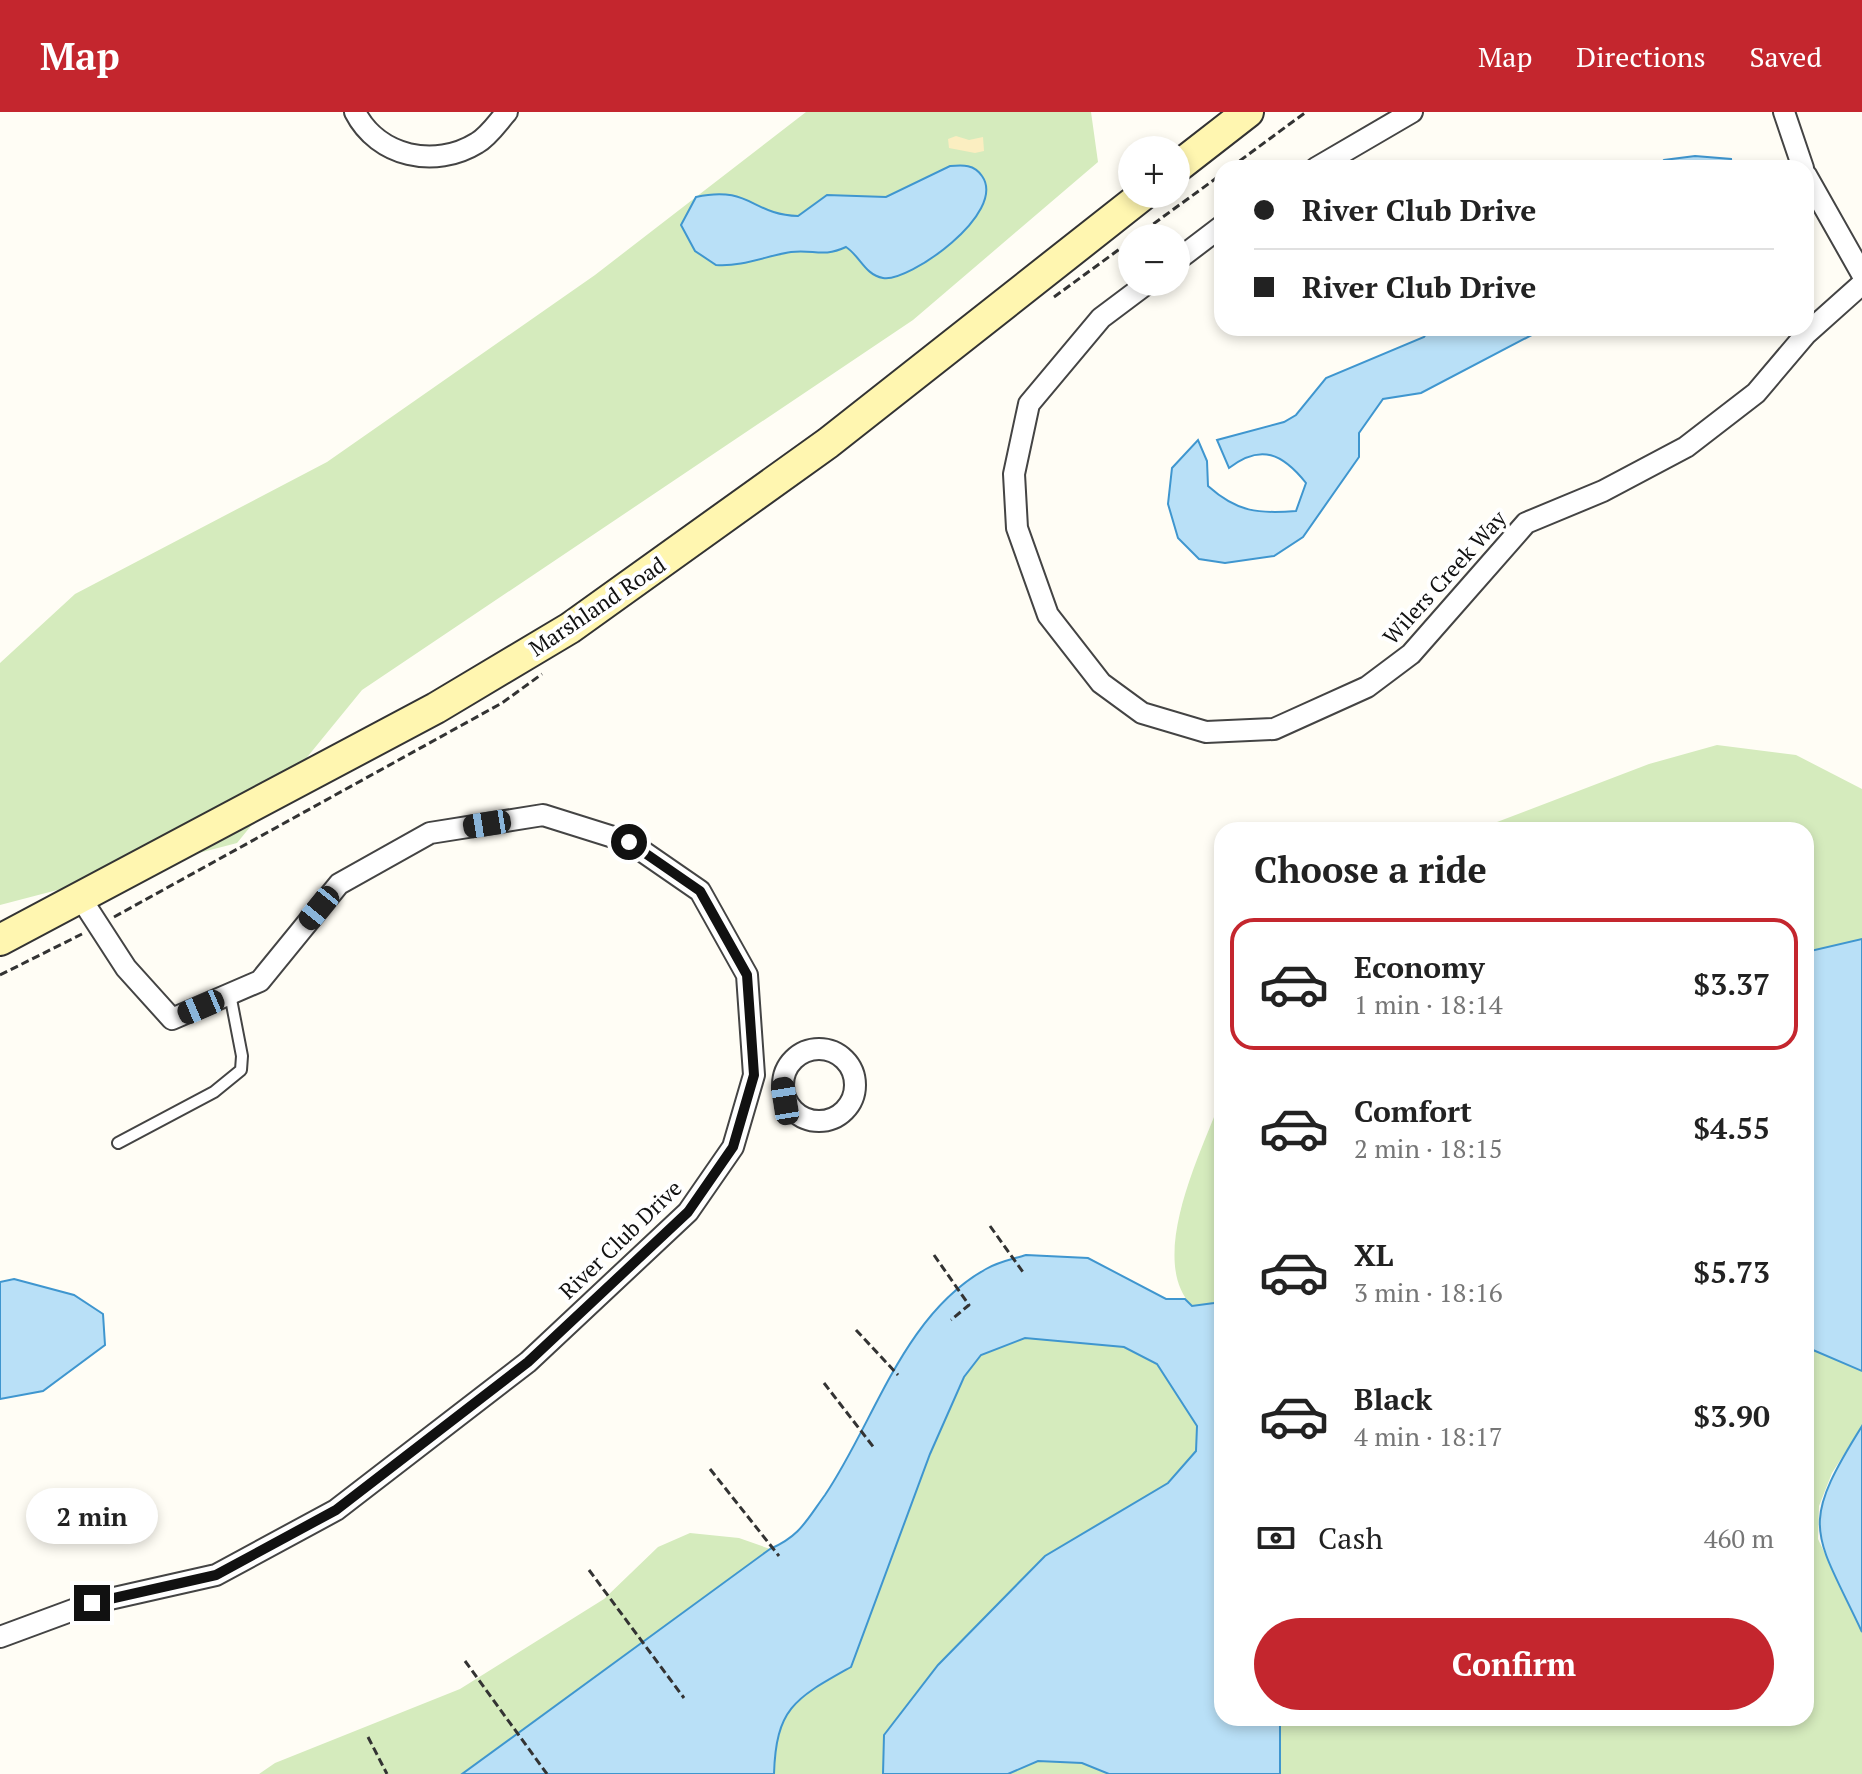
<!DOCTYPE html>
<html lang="en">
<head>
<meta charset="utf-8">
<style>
	body { margin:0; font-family:"PT Serif",serif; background:#f6f6f6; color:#222; height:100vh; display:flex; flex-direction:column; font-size:30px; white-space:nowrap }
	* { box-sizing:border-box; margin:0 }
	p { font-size:26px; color:#767676 }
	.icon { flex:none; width:44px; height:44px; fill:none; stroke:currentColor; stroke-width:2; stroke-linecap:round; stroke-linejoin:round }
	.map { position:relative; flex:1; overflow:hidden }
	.sheet { position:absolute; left:1214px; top:710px; width:600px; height:904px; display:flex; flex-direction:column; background:#fff; border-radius:24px; box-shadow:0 4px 12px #0003 }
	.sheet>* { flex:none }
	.top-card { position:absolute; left:1214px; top:48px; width:600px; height:176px; border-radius:24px; box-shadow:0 4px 12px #0003; display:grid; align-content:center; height:176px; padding:0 40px; background:#fff }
	.controls { position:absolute; left:1118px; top:24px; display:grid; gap:16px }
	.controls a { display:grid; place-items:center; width:72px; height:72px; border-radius:50%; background:#fff; box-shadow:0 4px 12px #0003; font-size:40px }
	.end { position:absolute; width:36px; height:36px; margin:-18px; border:10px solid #111; background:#fff; box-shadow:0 0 0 4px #fff }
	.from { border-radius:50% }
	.bubble { position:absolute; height:56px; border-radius:28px; background:#fff; box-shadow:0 4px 12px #0003; font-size:26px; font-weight:800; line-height:56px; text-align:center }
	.car { position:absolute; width:24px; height:48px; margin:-24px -12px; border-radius:10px; box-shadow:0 0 6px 2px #0007; background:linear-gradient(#222 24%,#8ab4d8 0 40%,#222 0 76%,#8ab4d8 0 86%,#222 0) }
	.top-card b { display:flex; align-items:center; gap:28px; height:76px; font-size:30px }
	.top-card b+b { border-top:2px solid #e0e0e0 }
	.top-card i { width:20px; height:20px; background:#222 }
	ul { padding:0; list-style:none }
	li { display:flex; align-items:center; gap:24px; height:132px; margin:0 16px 12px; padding:0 24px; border:4px solid transparent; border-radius:24px }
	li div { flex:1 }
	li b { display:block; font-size:30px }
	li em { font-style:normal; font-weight:800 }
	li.on { border-color:#c4262e }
	li>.icon { width:72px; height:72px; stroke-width:1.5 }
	h2 { padding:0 40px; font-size:36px; line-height:96px }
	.pay { display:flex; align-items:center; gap:20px; height:88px; padding:0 40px; font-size:30px }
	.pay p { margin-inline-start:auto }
	.primary-button { display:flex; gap:16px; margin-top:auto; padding:16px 40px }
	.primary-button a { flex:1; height:92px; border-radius:48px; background:#c4262e; color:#fff; font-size:32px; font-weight:800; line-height:92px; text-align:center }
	header { display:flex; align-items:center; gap:48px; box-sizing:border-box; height:112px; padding:0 40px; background:#c4262e; color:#fff }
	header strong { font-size:38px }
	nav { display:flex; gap:44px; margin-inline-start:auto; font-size:28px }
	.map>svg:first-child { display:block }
	.green { fill:#d5ebbd }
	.sand { fill:#fbeec1 }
	.water { fill:#b9e0f7; stroke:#3f96cf; stroke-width:2 }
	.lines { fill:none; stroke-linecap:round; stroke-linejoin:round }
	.lane-casing { stroke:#444; stroke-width:14 }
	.street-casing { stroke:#444; stroke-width:24 }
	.secondary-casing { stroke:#333; stroke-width:34 }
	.path { stroke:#333; stroke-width:3; stroke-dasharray:8 4; stroke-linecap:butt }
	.lane { stroke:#fff; stroke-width:10 }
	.street { stroke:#fff; stroke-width:20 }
	.secondary { stroke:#fff6b0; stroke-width:30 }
	.route { stroke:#111; stroke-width:10 }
	.labels { text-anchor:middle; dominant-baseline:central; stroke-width:8; stroke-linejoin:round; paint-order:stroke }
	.street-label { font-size:22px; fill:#111; stroke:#fff }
</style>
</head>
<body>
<header>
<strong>Map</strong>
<nav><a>Map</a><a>Directions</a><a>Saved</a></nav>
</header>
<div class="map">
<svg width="1862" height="1662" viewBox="0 0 1862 1662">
	<rect width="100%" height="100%" fill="#fffdf5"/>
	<g class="green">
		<polygon points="806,0 1091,0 1098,50 913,208 362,578 237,731 0,793 0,551 75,482 327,350 595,163"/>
		<polygon points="1717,633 1796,643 1862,677 1862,827 1806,840 1806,718 1476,718 1649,652"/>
		<path d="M1222,985V1185L1214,1191L1192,1194C1146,1147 1203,1036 1222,985Z"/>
		<polygon points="1025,1226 1124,1235 1157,1252 1197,1314 1196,1339 1168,1371 1045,1444 884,1623 883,1662 774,1662 775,1628 786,1600 815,1575 851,1555 930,1342 964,1265 981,1242"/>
		<polygon points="1806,1235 1862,1259 1862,1314 1832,1361 1819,1394 1818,1427 1862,1520 1862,1662 1280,1662 1280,1606 1806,1606"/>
		<polygon points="690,1421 739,1426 770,1437 462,1662 259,1662 275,1651 460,1577 604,1487 658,1435"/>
		<polygon points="1038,1649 1082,1651 1109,1662 1008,1662"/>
	</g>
	<polygon class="sand" points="956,24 969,28 983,25 984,39 975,41 949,36 948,27"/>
	<g class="water">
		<polygon points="1695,44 1731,47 1732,56 1657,56 1664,48"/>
		<path d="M950,54C963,53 974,52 982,64C1008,101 908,171 883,166C865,163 860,144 846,135C822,146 814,137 791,140C766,144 742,155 716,153L695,139L681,113L696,85C750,73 752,103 798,104L827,83L886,85Z"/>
		<path d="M1430,216H1545L1421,281L1383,287L1359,321V345L1303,425L1274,444L1225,451L1199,447L1178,426L1168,392L1172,356L1198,328L1207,349L1208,374C1237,400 1258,402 1296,399L1306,371C1283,342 1261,331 1229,356L1217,328L1284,310L1296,303L1326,266L1424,225Z"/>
		<polygon points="1862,827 1862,1259 1806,1235 1806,840"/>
		<path d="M1026,1143L1088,1146L1166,1187H1185L1192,1194L1214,1191L1222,1185V1606H1280V1662H1109L1082,1651L1038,1649L1008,1662H883L884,1623L938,1553L1045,1444L1168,1371L1196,1339L1197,1314L1157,1252L1124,1235L1025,1226L981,1243L964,1265L930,1342L851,1555C796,1586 776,1595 774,1662H462L770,1437C800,1424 806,1409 825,1383C875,1309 903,1203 986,1157C998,1150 1013,1147 1026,1143Z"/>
		<polygon points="14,1167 74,1183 103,1202 105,1233 43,1279 0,1287 0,1170"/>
		<path d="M1862,1314V1520C1814,1418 1798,1416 1862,1314Z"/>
	</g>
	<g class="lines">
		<g class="lane-casing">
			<polyline id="lane" points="118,1031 214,980 241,958 242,944 230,882"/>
		</g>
		<g class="street-casing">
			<g id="street">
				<path d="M355,0C378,45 435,57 477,31C489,24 498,10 507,0"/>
				<polyline points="1784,0 1803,56"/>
				<polyline points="1316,56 1412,0"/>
				<polyline points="1806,63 1862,162"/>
				<polyline points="1176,149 1222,114"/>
				<polyline points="1149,170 1101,206 1029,292 1014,362 1017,416 1048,503 1101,571 1142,601 1206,620 1274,617 1367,575 1411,542 1526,411 1603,379 1686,335 1756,281 1806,222 1862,172"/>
				<circle cx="819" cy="973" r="36"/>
				<polyline points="0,1525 92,1491 216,1463 336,1398 528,1250 688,1100 733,1035 754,963 747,863 700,779 629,730 543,703 430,721 339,772 260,869 172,907 126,856 80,785"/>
			</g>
		</g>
		<g class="secondary-casing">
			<g id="secondary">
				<polyline points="1176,56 1248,0"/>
				<polyline points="0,828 436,596 570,516 828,331 1144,82"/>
			</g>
		</g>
		<g class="path">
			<polyline points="1230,56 1306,0"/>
			<polyline points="1134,126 1222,62"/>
			<polyline points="1054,185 1132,128"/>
			<polyline points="114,805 502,591 542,562"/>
			<polyline points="0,863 82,822"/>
			<polyline points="990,1114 1023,1160"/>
			<polyline points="934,1143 969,1193 951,1208"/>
			<polyline points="856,1218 898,1263"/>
			<polyline points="824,1271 875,1337"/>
			<polyline points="710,1357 779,1444"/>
			<polyline points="589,1458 684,1586"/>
			<polyline points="465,1549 547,1662"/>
			<polyline points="368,1625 387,1662"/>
		</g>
		<use href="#lane" class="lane"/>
		<use href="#street" class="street"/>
		<use href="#secondary" class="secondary"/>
	</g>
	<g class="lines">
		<polyline class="route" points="92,1491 216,1463 336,1398 528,1250 688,1100 733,1035 754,963 747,863 700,779 629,730"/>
	</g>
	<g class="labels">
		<g class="street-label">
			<text transform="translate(1444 465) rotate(-48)">Wilers Creek Way</text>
			<text transform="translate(597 494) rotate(-34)">Marshland Road</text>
			<text transform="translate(620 1127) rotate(-44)">River Club Drive</text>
		</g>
	</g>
</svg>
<div class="controls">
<a>+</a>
<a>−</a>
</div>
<i class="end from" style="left:629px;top:730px"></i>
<i class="end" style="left:92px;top:1491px"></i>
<div class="bubble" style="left:26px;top:1376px;width:132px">2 min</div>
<i class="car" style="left:487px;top:712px;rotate:261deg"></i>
<i class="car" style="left:319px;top:796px;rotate:219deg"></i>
<i class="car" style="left:201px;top:895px;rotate:247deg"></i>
<i class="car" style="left:785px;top:989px;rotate:351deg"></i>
<div class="top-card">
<b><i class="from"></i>River Club Drive</b>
<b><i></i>River Club Drive</b>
</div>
<section class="sheet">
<h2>Choose a ride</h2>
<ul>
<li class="on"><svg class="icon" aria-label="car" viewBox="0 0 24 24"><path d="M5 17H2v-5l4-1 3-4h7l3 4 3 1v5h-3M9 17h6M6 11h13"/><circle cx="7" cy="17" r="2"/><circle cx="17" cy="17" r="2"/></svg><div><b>Economy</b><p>1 min · 18:14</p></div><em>$3.37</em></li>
<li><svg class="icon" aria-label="car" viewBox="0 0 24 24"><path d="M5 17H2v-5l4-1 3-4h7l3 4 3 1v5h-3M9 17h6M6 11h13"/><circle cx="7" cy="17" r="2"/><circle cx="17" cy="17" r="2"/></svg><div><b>Comfort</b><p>2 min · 18:15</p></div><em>$4.55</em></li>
<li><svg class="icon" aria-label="car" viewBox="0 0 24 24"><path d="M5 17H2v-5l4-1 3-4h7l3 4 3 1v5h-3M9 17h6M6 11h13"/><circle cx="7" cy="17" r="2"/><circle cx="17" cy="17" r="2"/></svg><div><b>XL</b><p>3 min · 18:16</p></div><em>$5.73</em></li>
<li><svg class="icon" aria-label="car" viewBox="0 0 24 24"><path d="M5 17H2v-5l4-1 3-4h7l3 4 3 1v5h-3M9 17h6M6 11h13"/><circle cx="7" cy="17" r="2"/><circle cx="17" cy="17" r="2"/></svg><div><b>Black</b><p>4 min · 18:17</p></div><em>$3.90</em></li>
</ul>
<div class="pay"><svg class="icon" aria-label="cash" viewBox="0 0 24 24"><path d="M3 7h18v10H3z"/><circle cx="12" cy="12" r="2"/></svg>Cash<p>460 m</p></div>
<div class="primary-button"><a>Confirm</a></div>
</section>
</div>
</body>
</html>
